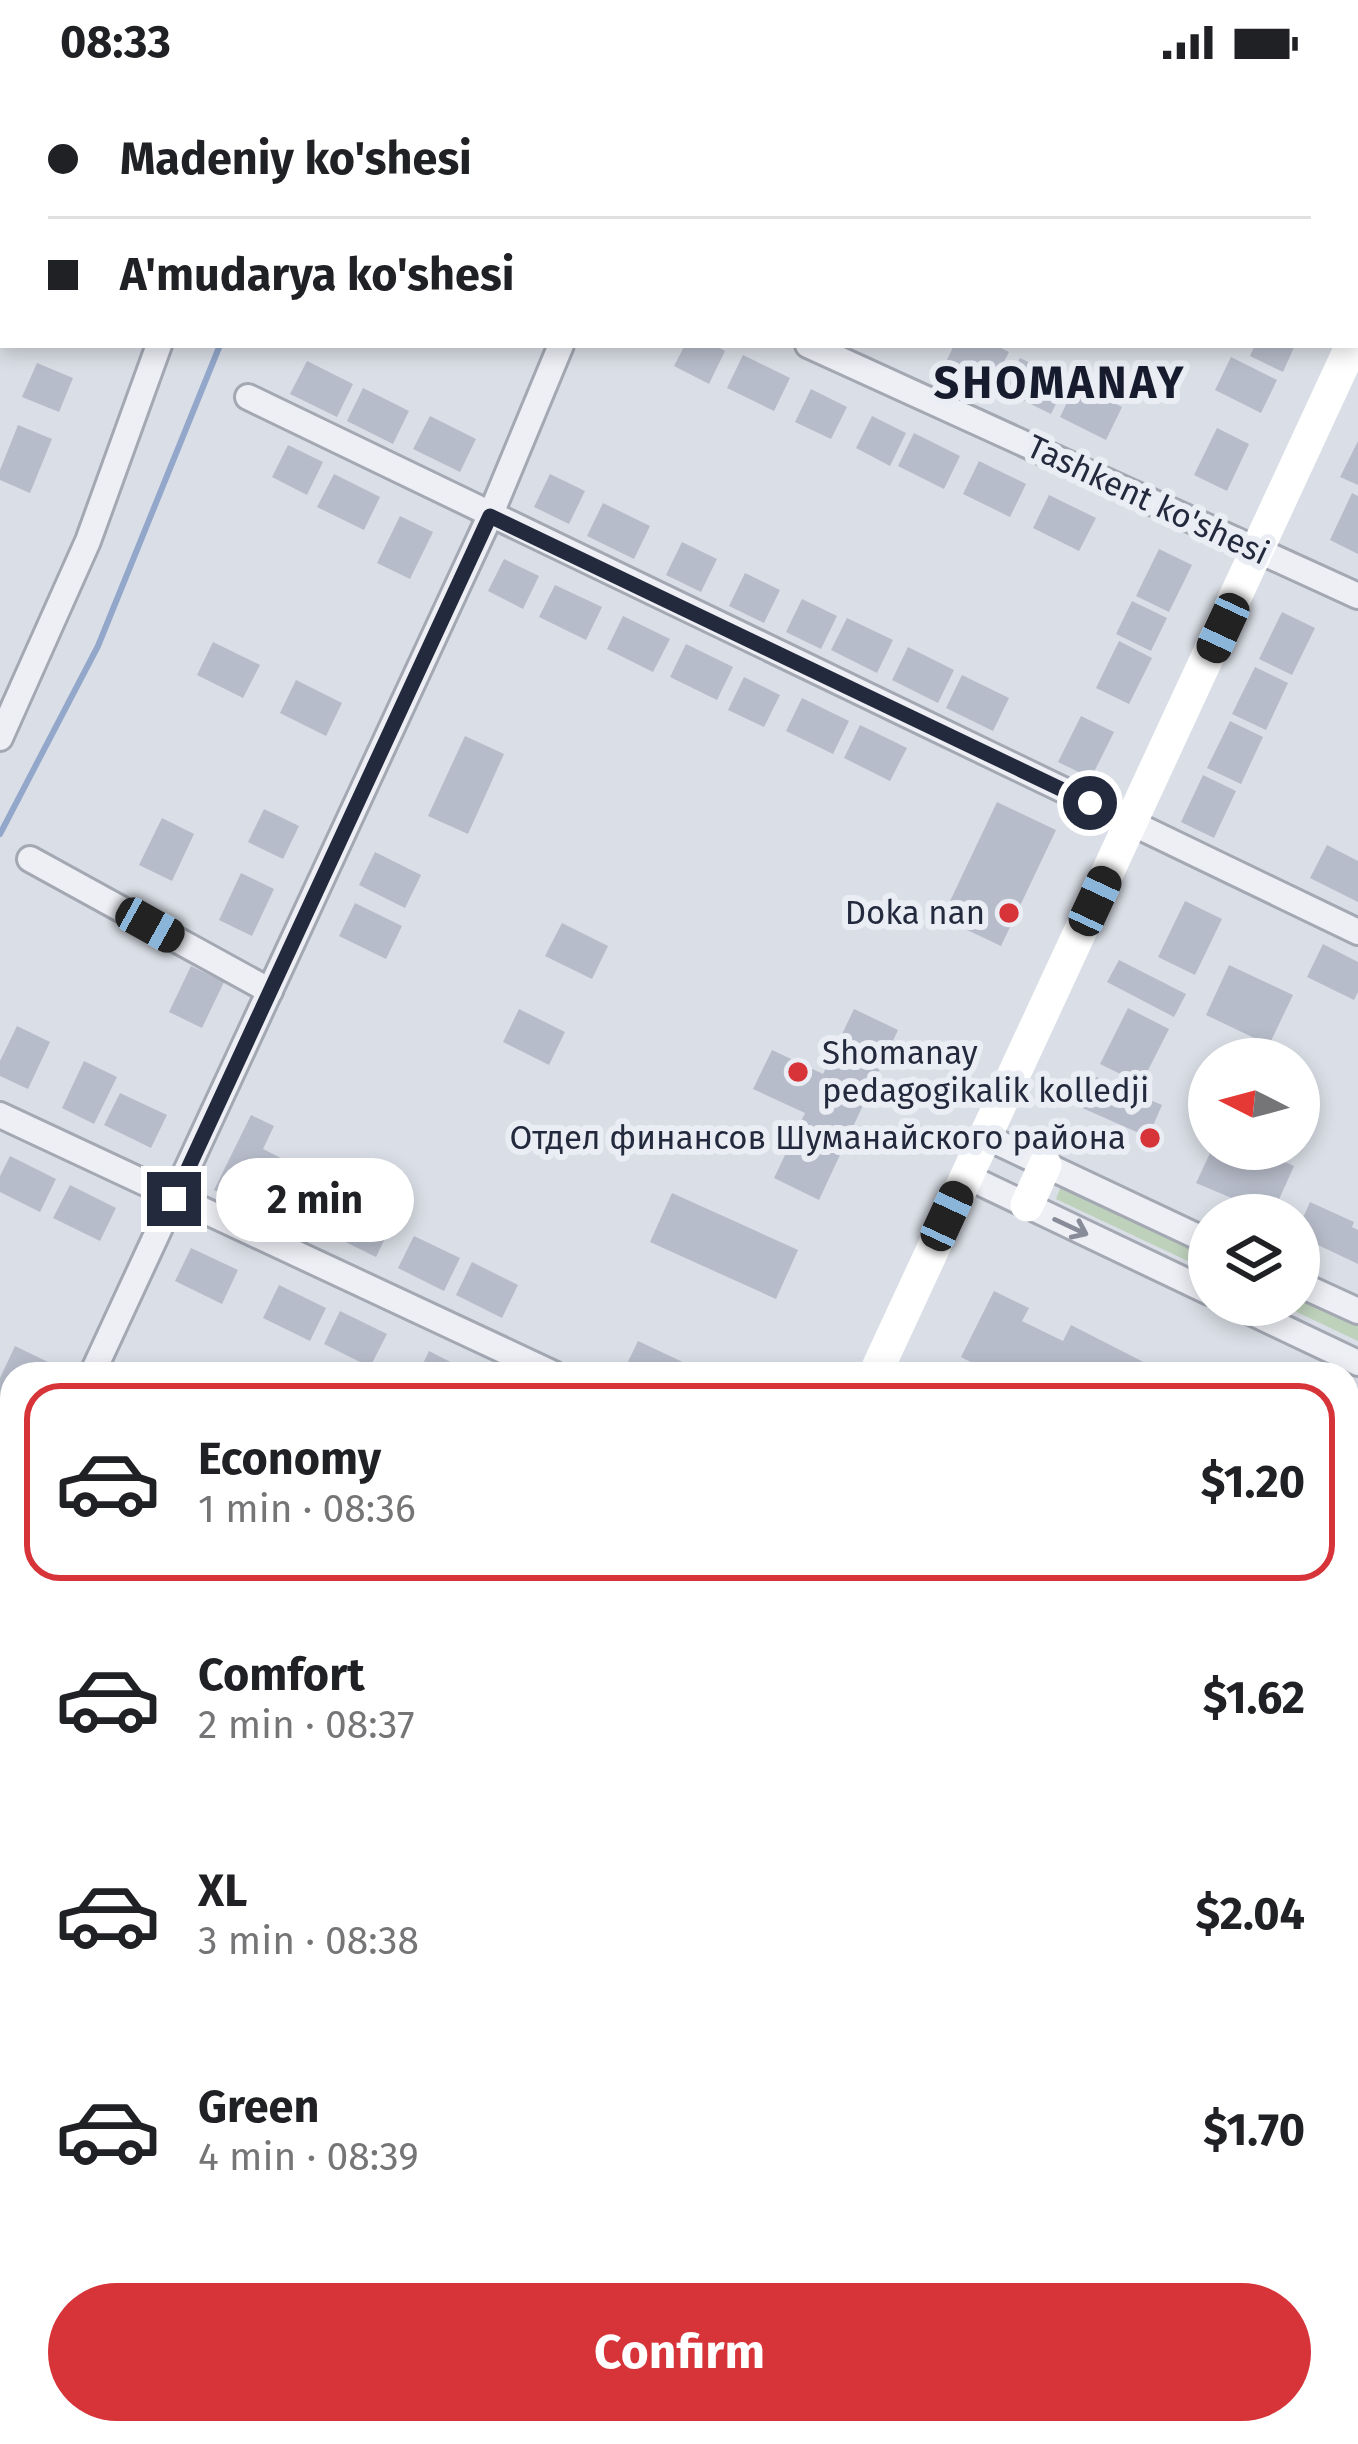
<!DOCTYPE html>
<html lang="en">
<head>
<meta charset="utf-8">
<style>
	body { margin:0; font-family:"Fira Sans",sans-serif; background:#f6f6f6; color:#202124; height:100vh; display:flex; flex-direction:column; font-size:45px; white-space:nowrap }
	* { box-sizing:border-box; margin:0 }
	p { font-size:39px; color:#757577 }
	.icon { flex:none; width:66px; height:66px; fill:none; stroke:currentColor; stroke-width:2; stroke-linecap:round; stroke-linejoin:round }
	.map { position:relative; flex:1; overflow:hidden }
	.side { position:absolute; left:0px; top:1278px; width:1359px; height:1083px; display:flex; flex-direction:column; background:#fff; border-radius:36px 36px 0 0; box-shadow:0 6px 18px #0003 }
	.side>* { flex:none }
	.hud { position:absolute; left:0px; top:0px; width:1359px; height:264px; box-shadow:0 6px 18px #0003; display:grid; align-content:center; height:264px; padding:0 48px; background:#fff }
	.needle { width:78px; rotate:276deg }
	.controls { position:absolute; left:1188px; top:954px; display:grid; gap:24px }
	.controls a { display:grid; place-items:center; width:132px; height:132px; border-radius:50%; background:#fff; box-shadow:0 6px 18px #0003; font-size:60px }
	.end { position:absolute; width:54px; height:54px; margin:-27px; border:15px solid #242a3d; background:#fff; box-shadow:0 0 0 6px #fff }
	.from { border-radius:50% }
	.bubble { position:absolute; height:84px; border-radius:42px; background:#fff; box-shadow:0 6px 18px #0003; font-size:39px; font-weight:700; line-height:84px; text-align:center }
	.car { position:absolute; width:36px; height:72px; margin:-36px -18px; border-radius:15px; box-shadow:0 0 9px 3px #0007; background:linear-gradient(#222 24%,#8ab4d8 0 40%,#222 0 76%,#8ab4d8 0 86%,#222 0) }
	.hud b { display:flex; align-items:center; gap:42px; height:114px; font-size:45px }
	.hud b+b { border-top:3px solid #e0e0e0 }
	.hud i { width:30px; height:30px; background:#202124 }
	ul { padding:21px 0 0; list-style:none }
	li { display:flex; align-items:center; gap:36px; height:198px; margin:0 24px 18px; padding:0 24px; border:6px solid transparent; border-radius:36px }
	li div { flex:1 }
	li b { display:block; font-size:45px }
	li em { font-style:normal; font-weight:700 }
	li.on { border-color:#d7343a }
	li>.icon { width:108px; height:108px; stroke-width:1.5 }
	.action { display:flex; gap:24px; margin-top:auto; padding:24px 48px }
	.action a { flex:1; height:138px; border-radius:72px; background:#d7343a; color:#fff; font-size:48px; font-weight:700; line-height:138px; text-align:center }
	.status { display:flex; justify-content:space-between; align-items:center; height:84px; padding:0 60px; background:#fff; direction:ltr }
	.status svg { height:33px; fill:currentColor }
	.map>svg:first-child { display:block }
	.green { fill:#bed1bb }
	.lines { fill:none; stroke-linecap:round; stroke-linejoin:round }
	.stream { stroke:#92a7ca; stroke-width:6 }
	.building { fill:#b7bcca }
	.street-casing { stroke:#a3a8b3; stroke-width:30 }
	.street { stroke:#edeff5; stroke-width:24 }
	.secondary { stroke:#fff; stroke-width:33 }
	.oneway { stroke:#888c99 }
	.route { stroke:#242a3d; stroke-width:15 }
	.poi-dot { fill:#d7343a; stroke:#eaedf4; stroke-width:4.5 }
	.labels { text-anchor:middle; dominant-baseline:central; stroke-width:12; stroke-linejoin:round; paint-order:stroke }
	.street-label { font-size:33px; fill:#242a3d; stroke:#eaedf4 }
	.poi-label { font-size:33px; fill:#242a3d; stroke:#eaedf4; text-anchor:end }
	.district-label { font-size:45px; font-weight:bold; letter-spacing:3px; fill:#161c2e; stroke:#eaedf4 }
</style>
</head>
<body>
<div class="status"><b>08:33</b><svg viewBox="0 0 49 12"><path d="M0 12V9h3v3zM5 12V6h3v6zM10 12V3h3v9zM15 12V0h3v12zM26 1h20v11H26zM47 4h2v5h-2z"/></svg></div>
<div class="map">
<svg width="1358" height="2360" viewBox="0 0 1358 2360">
	<rect width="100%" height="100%" fill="#dadee6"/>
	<g class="green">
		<polygon points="1061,1102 1209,1171 1209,1187 1056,1115"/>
		<polygon points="1299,1213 1358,1241 1358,1257 1282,1221 1299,1221"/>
	</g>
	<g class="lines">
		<g class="stream">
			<polyline points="305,3 306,0"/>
			<polyline points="0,750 98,562 220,261"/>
		</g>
	</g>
	<g class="building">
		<polygon points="685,261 714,261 725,267 709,300 674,282"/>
		<polygon points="954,261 995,261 1009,268 992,301 946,278"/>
		<polygon points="1255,261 1295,261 1283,288 1250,272"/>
		<polygon points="743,271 790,294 774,327 727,304"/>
		<polygon points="1231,273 1277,296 1261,329 1215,306"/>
		<polygon points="1020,274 1067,297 1051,330 1004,307"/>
		<polygon points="307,277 353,300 337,333 290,310"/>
		<polygon points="37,279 73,294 59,328 22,313"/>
		<polygon points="1076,300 1122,323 1106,356 1060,333"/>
		<polygon points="363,304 409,327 393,360 347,337"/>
		<polygon points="811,305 847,323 831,355 795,338"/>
		<polygon points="430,332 476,355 460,388 413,365"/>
		<polygon points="872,332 906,349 890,382 856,364"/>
		<polygon points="18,341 52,355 30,409 0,396 0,386"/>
		<polygon points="1217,344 1249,360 1227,407 1194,391"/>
		<polygon points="914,349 960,372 944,405 898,382"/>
		<polygon points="1358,357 1358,401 1340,393"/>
		<polygon points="288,361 323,378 307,411 272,393"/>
		<polygon points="979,377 1026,400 1010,433 963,410"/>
		<polygon points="334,390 380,413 364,446 317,423"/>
		<polygon points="550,390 585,407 569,440 534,423"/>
		<polygon points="1352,409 1358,412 1358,470 1330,456"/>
		<polygon points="1049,411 1096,434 1079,467 1033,444"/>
		<polygon points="603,419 650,442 634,475 587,452"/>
		<polygon points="400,432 433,448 410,495 377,479"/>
		<polygon points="682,458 717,475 701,508 666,491"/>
		<polygon points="1159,465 1192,481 1169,528 1136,512"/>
		<polygon points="504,475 539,492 523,525 488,507"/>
		<polygon points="745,489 780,506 764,539 729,522"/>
		<polygon points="555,501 602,523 586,556 539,533"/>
		<polygon points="802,515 837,532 821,565 786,548"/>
		<polygon points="1132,517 1167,534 1151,567 1116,550"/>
		<polygon points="1282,528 1315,544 1292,591 1259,575"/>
		<polygon points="623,532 670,555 653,588 607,565"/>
		<polygon points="847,534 893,556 877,589 831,566"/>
		<polygon points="1119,557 1152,574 1129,620 1096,604"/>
		<polygon points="213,558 260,581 243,614 197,591"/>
		<polygon points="686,560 733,583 717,616 670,593"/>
		<polygon points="908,563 954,586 938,619 892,596"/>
		<polygon points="1255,583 1288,599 1266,646 1232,630"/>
		<polygon points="962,591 1009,614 993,647 946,624"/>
		<polygon points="744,593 780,611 764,643 728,626"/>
		<polygon points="296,596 342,619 326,652 280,629"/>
		<polygon points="802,614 849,637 833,670 786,647"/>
		<polygon points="1081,632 1114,648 1091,694 1058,678"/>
		<polygon points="1230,637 1263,653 1241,700 1207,684"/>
		<polygon points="860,641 907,664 890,697 844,674"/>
		<polygon points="465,652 504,670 468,750 428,732"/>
		<polygon points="1203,691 1236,707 1214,754 1181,738"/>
		<polygon points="997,718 1056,746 1001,862 942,834"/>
		<polygon points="264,725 299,742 283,775 248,758"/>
		<polygon points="162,734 194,750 172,797 139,781"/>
		<polygon points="1327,761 1358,777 1358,818 1310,794"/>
		<polygon points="375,768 421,791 405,824 359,801"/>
		<polygon points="241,789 274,805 252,852 219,836"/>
		<polygon points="1185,817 1222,835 1195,891 1158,873"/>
		<polygon points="355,819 402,842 386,875 339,852"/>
		<polygon points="562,839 608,862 592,895 545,872"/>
		<polygon points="1323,860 1358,878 1358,908 1354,916 1307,893"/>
		<polygon points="1119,876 1186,910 1174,933 1107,898"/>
		<polygon points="1229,881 1293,911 1269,961 1206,931"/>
		<polygon points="191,882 224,898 202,944 169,928"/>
		<polygon points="1128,924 1169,945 1141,1000 1100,980"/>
		<polygon points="519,925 565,948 549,981 503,958"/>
		<polygon points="854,925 898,946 819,1116 774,1094 805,1029 753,1005 772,966 823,990"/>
		<polygon points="17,942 50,958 28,1005 0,992 0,977"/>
		<polygon points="84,977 117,993 94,1040 62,1024"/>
		<polygon points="1094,992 1162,1021 1148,1053 1080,1023"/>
		<polygon points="120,1009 167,1031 151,1064 104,1041"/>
		<polygon points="251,1031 274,1042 263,1065 309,1088 283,1140 214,1106"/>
		<polygon points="1212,1065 1256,1065 1294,1082 1272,1131 1196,1099"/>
		<polygon points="10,1072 56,1095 40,1128 0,1108 0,1092"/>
		<polygon points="70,1101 116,1124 100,1157 53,1134"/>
		<polygon points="672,1109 798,1166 776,1215 650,1158"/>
		<polygon points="346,1117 392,1140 376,1173 329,1150"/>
		<polygon points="1310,1118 1354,1138 1352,1143 1358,1146 1358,1180 1299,1152 1299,1143"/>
		<polygon points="414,1152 460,1174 444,1207 398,1184"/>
		<polygon points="191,1164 238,1186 222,1220 175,1197"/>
		<polygon points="472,1178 518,1201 502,1234 456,1211"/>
		<polygon points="279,1201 326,1224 310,1257 263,1234"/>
		<polygon points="994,1207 1029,1224 1022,1237 1063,1257 1071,1241 1167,1290 1052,1290 1029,1279 1024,1290 999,1284 994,1290 961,1273"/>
		<polygon points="340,1227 387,1250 370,1283 324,1260"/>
		<polygon points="638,1257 708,1290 622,1290"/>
		<polygon points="15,1262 48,1278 43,1290 12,1290 12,1318 0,1312 0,1294"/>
		<polygon points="429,1267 474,1290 418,1290"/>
		<polygon points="1358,1347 1358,1384 1347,1379"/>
		<polygon points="0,1631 12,1637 12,1678 0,1672"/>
		<polygon points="8,1746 12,1748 12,1789 0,1783 0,1762"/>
		<polygon points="1358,1795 1358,1854 1347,1849 1347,1819"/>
		<polygon points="0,1956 12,1962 12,1982 3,1999 0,1997"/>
		<polygon points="1347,2078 1358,2083 1347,2116"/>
		<polygon points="273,2349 294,2349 289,2360 268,2360"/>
		<polygon points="783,2349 827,2349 821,2360 778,2360"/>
	</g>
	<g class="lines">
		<g class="street-casing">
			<g id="street">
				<polyline points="1012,0 1019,3"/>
				<polyline points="246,3 247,0"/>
				<polyline points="685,3 687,0"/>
				<polyline points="1356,155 1358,156"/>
				<polyline points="808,261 1358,512"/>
				<polyline points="248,313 1358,848"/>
				<polyline points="0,654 88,457 159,261"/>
				<polyline points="30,775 270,907"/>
				<polyline points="0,1031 554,1290"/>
				<polyline points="984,1052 1209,1158"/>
				<polyline points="966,1092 1209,1208"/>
				<polyline points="1299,1200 1358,1227"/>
				<polyline points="1236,1221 1358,1279"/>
				<polyline points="92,1290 490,432 561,261"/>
				<polyline points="0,1356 12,1362"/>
				<polyline points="0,1487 12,1461"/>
				<polyline points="0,1696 12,1701"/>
				<polyline points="1347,1972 1358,1977"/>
				<polyline points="0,2057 12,2062"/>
				<polyline points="1347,2282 1358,2258"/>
				<polyline points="1347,2319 1358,2324"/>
				<polyline points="1312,2360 1317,2349"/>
			</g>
		</g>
		<use href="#street" class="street"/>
		<g class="secondary">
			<polyline points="1027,1121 1045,1081"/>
			<polyline points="875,1290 1352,261"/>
			<polyline points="649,2349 673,2360"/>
			<polyline points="383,2360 388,2349"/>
		</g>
	</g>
	<defs><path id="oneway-shaft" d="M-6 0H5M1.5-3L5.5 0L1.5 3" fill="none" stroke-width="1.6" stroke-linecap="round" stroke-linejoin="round" transform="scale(3)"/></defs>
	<use class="oneway" href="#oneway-shaft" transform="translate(1071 1143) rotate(25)"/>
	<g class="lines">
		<polyline class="route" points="174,1115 490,432 1090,719"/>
	</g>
	<g class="poi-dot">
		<circle cx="1009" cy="829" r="12"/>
		<circle cx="798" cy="988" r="12"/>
		<circle cx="1150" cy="1054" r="12"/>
	</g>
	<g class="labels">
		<g class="street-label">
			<text transform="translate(1148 416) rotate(25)">Tashkent ko'shesi</text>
		</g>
		<g class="poi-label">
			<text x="985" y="829">Doka nan</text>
			<text x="822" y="969" text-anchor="start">Shomanay<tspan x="822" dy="38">pedagogikalik kolledji</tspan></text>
			<text x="1126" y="1054">Отдел финансов Шуманайского района</text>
		</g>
		<g class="district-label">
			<text x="1060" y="299">SHOMANAY</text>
		</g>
	</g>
</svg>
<div class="controls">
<a><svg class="needle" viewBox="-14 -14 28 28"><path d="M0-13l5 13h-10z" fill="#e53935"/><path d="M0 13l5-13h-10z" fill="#757577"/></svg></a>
<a><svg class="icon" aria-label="layers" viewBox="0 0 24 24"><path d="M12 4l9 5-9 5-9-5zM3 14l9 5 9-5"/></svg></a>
</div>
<i class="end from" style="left:1090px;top:719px"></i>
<i class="end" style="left:174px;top:1115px"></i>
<div class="bubble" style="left:216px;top:1074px;width:198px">2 min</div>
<i class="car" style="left:1223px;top:544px;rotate:205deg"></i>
<i class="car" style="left:1095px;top:817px;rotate:25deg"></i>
<i class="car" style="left:150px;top:841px;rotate:119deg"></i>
<i class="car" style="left:947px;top:1132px;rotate:25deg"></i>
<div class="hud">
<b><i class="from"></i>Madeniy ko'shesi</b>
<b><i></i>A'mudarya ko'shesi</b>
</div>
<section class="side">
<ul>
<li class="on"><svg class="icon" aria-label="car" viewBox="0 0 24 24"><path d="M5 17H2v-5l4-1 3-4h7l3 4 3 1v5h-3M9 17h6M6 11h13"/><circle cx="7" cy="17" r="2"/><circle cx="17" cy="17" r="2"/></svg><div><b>Economy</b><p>1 min · 08:36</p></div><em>$1.20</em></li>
<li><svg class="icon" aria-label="car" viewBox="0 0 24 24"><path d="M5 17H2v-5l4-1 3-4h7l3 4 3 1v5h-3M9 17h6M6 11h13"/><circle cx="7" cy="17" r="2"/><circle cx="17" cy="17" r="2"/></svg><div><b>Comfort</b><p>2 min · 08:37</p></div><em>$1.62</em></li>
<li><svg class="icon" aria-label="car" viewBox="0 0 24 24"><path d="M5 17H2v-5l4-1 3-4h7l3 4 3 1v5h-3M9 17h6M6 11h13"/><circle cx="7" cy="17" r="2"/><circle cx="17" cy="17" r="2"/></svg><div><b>XL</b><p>3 min · 08:38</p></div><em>$2.04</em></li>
<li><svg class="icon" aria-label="car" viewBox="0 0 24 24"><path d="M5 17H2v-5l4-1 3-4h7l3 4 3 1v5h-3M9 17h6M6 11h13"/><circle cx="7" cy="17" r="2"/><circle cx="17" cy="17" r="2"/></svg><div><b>Green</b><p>4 min · 08:39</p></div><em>$1.70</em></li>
</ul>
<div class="action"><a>Confirm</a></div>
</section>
</div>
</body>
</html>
